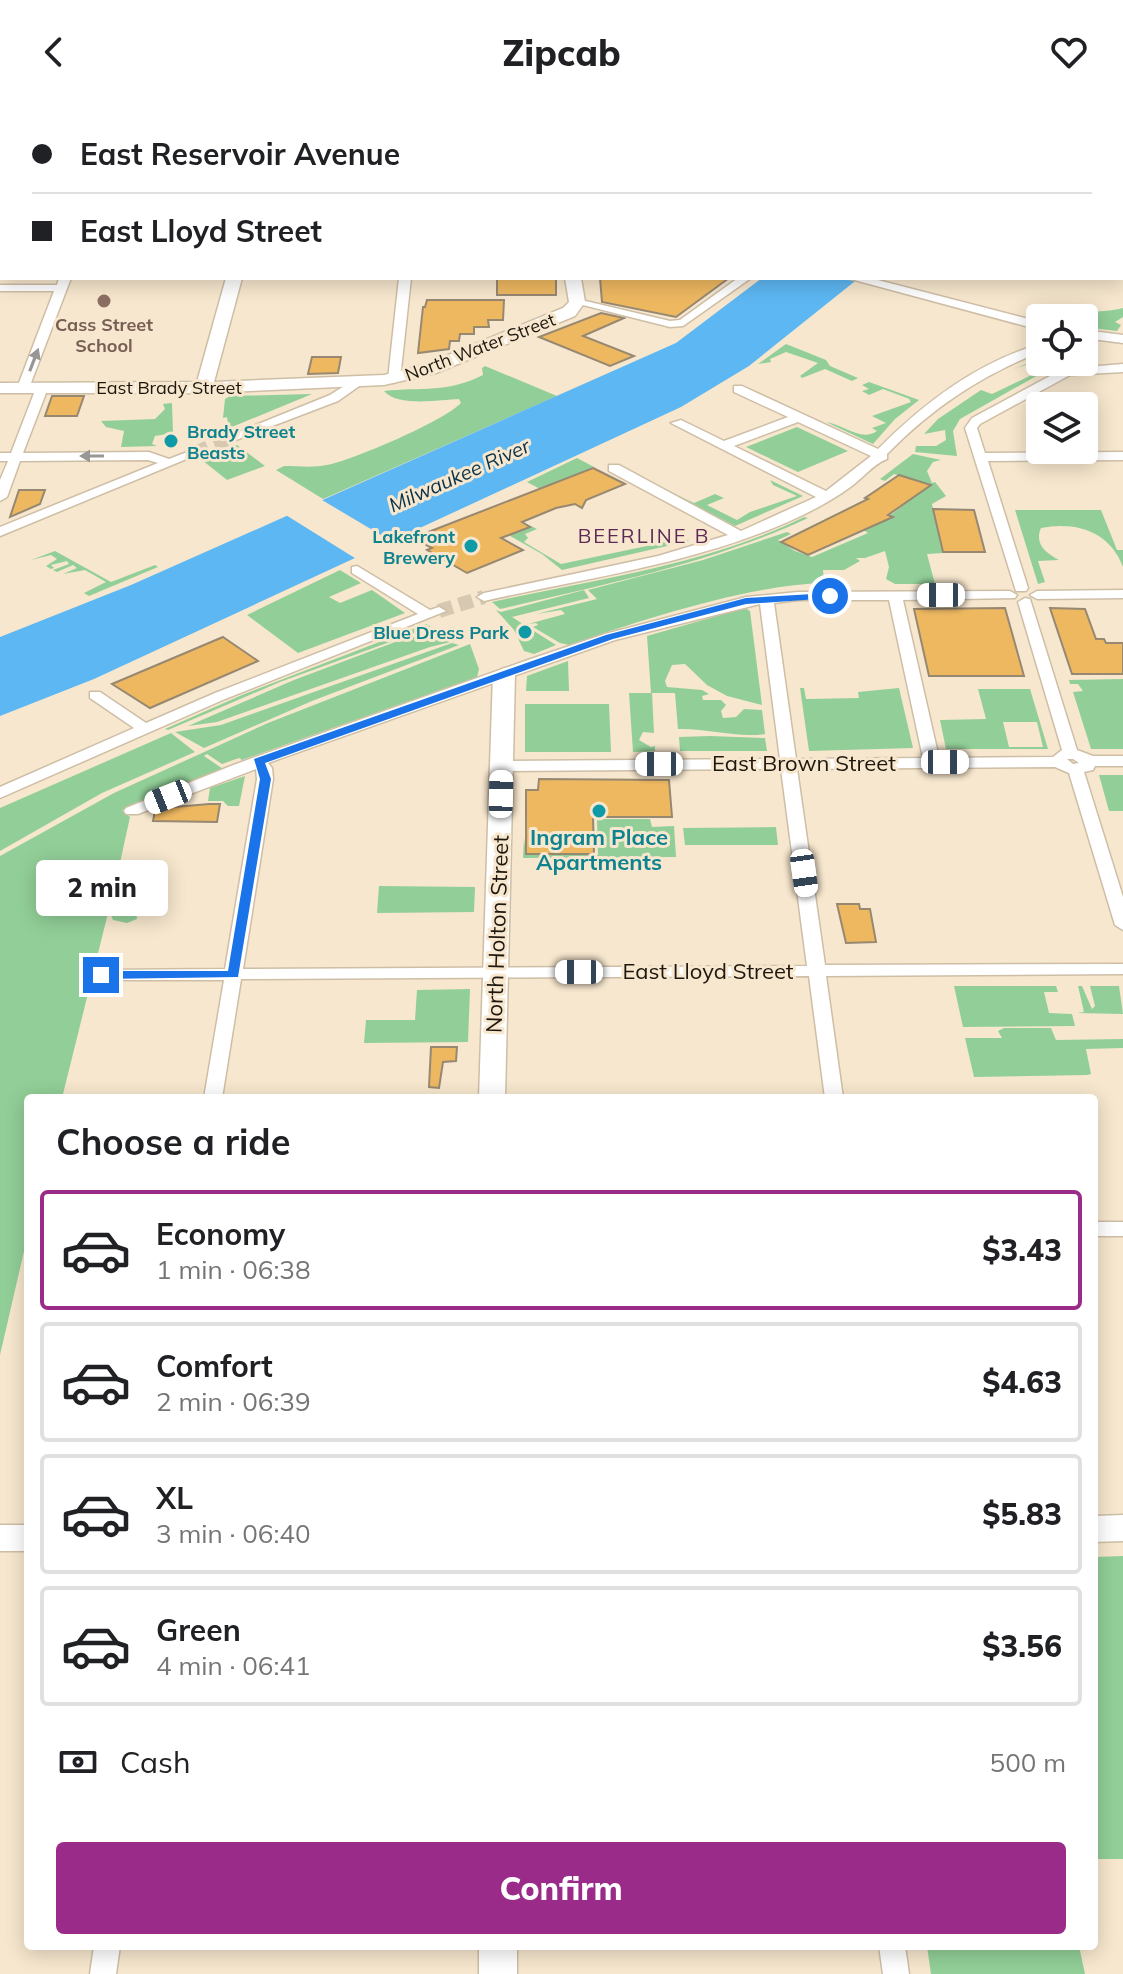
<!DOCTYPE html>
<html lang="en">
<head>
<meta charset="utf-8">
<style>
	body { margin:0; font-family:Mulish,sans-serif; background:#f6f6f6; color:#202124; height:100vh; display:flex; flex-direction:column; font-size:30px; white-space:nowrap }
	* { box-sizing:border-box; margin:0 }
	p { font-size:26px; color:#757577 }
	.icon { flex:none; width:44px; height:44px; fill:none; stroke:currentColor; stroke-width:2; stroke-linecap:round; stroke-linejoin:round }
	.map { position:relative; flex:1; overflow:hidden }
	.panel { position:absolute; left:24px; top:990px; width:1074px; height:856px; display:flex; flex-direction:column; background:#fff; border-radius:8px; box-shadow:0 4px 20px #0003 }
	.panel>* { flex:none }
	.banner { position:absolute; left:0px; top:0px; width:1124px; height:176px; box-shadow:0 4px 20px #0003; display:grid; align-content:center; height:176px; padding:0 32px; background:#fff }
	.fabs { position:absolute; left:1026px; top:200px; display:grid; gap:16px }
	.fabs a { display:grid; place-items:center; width:72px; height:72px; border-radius:8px; background:#fff; box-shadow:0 4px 20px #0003; font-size:40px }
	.end { position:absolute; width:36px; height:36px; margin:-18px; border:10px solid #1a73e8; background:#fff; box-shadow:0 0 0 4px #fff }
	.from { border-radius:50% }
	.bubble { position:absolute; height:56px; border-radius:8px; background:#fff; box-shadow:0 4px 20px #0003; font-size:26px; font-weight:800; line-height:56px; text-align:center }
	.car { position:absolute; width:24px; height:48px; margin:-24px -12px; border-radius:10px; box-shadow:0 0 6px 2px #0007; background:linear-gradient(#fff 24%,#345 0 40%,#fff 0 76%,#345 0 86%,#fff 0) }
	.banner b { display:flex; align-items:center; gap:28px; height:76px; font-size:30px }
	.banner b+b { border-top:2px solid #e0e0e0 }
	.banner i { width:20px; height:20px; background:#202124 }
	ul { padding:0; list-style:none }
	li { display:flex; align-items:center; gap:24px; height:120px; margin:0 16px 12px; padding:0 16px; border:4px solid #e0e0e0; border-radius:8px }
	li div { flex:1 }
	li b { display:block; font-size:30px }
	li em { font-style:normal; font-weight:800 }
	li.active { border-color:#9b2b89 }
	li>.icon { width:72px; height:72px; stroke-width:1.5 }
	h2 { padding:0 32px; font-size:36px; line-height:96px }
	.pay { display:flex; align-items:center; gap:20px; height:88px; padding:0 32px; font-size:30px }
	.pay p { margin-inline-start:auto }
	.button { display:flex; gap:16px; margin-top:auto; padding:16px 32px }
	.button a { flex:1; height:92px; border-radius:8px; background:#9b2b89; color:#fff; font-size:32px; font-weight:800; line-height:92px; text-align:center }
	header { display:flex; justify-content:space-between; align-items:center; height:104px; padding:0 32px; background:#fff; font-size:36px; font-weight:800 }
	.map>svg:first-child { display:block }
	.green { fill:#92cf98; fill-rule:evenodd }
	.water { fill:#5db7f3 }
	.pier { fill:#f7e7ce }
	.building { fill:#eeb861; stroke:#978872; stroke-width:2 }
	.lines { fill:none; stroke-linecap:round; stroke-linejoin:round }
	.minor-tunnel { stroke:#d6c8b1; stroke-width:14; stroke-dasharray:14 7; stroke-linecap:butt }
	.minor-casing { stroke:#cebea6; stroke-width:3 }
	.tertiary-casing { stroke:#cebea6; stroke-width:3 }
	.secondary-casing { stroke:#cebea6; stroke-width:3 }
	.minor { fill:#fff; fill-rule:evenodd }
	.tertiary { fill:#fff; fill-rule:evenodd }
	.secondary { fill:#fff; fill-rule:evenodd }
	.oneway { fill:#999793 }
	.route { fill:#1a73e8 }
	.education-dot { fill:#8d6e63; stroke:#f7e7ce; stroke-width:3 }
	.culture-dot { fill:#0f9aa8; stroke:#f7e7ce; stroke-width:3 }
	.labels { text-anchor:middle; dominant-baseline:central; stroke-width:6; stroke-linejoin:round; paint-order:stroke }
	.far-education-label { font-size:18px; font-weight:bold; fill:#785e54; stroke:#f7e7ce }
	.far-street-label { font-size:18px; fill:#1d170e; stroke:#f7e7ce }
	.far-culture-label { font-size:18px; font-weight:bold; fill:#0d838f; stroke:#f7e7ce; text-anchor:end }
	.far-water-label { font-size:20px; font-style:italic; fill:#0a3249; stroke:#f7e7ce }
	.far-neighbourhood-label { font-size:20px; letter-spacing:2px; fill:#5e2854; stroke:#f7e7ce }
	.street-label { font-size:22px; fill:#1d170e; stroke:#f7e7ce }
	.culture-label { font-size:22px; font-weight:bold; fill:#0d838f; stroke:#f7e7ce }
</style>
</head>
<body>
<header><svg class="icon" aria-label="back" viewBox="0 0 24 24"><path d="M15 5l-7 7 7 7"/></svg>Zipcab<svg class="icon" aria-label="heart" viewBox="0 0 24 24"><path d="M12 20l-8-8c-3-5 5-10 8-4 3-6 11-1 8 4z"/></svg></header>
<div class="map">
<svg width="1123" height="1870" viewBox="0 0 1123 1870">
	<rect width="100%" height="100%" fill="#f7e7ce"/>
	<g class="green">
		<path d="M1123,204V213L1115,218L1121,221L1117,227L1084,223V220L1095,221L1084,219V214L1049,213C1059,206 1104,210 1123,204Z"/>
		<polygon points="786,240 826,256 830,262 858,274 852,277 825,265 802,274 800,272 818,259 786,248 770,255 771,258 758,260"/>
		<polygon points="1040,254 1040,258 1082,258 1047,266 960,315 953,327 957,352 915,348 916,342 936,342 946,336 945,326 924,330 938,315 981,286 992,290 1036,269 1027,267 1033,264 1026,261 1014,265"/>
		<path d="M485,262L557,292L323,395L276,366L284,362C298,362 313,364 327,361C353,356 444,317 461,299L459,295C439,296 397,303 384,287C421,283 448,289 483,271L482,264Z"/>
		<path d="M869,278L919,296L895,315L873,340L826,318C845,321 861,338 877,327L872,324L886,319L872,312L911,298L909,295L915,297L883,285L869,291L862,287L869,285L862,281Z"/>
		<polygon points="312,290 227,325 225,320 228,319 227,313 223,314 225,295 230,292"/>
		<polygon points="172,299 173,329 155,332 152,340 157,342 121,343 124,327 106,323 101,317 155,315 165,305 163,300"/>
		<polygon points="797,323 848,347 798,368 746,343"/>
		<polygon points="237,341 265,362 227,376 202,356"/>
		<path d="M913,350L941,356L933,358L927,367L932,379L935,378L946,392L932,400L936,419L940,423L937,425L941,426L938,427L943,449L927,450L935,480H895L886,475L889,463L885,447L865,454H856L860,457L844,466H823L824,479C748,481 641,516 569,541L560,539L533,523L538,521L536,519L528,520L565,510L561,506L536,510L597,495L588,486L703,456L787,428L791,430L778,436L795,447L812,453L868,429L863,426L880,419L930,381L894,370L885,377L880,375Z"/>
		<polygon points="577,354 594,363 540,385 527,378"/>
		<polygon points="770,376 803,392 735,422 664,385 694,399 715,390 724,394 707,401 737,416 750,408 797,392 773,381"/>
		<path d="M1015,406H1101L1117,446H1123V463C1110,428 1077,417 1041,424C1034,440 1046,449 1059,456L1038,457L1045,478L1038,480Z"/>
		<path d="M804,413L808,414C712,459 603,481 500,505L492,498C596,475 707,461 804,413Z"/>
		<polygon points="525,419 537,425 525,430 528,434 524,438 561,460 680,435 678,431 689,437 562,466 542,450 503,428 529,423"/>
		<polygon points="55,447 111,478 155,461 158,463 89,492 84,489 106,478 85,466 63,470 77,464 73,461 57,468 53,466 69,460 67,457 51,461 54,464 51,465 46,462 57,455 51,451 31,456"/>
		<polygon points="340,466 361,479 329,493 340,499 372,486 405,509 298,549 247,511"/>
		<polygon points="584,486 589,494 512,513 556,541 534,550 524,547 514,526 496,506 501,508"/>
		<path d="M745,504L750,507L762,601L727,592L707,581L685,560L672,561L665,577L667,583L702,586L709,590L702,592L703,596H721L726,601L721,607L723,614L736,613L744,605L762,606L765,630C735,634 708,624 678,625L675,589H652L654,629L643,628L639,636L651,643L655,642V647L633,648L629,589H651L647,532Z"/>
		<polygon points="426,520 431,523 280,578 168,626 165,625 242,591"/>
		<polygon points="453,523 467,534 430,543 217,618 188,622 294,576 411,532 415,534"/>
		<polygon points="452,539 459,541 312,597 204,644 175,628 221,621"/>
		<polygon points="470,540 479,565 477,573 242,656 239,654 222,660 207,650 204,652 223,665 122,706 130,713 118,768 136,771 144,781 156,785 160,798 136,808 137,815 127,819 113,816 109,805 62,994 28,994 28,1130 0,1251 0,752 114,689 268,619"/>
		<polygon points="568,557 569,587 526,587 527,572"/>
		<polygon points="1123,575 1123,645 1091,645 1073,588 1083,587 1078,580 1070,580 1069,576"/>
		<polygon points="800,584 804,584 806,595 859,594 858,588 899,584 913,644 809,647"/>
		<path d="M978,585H1030L1048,645H946L940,616L986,615ZM1003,618H1037L1043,643H1009Z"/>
		<polygon points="525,600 609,600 611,648 525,648"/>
		<polygon points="171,629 195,648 102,689 0,747 0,704"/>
		<polygon points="710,632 765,634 767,647 680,647 679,633"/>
		<polygon points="1099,671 1123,671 1123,707 1109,707"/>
		<polygon points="245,672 239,702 228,702 223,697 208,697 210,684"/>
		<polygon points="597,715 650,715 652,723 674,722 676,753 523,754 524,734 526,750 598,751"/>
		<polygon points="776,723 778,741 685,741 683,724"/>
		<polygon points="379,782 475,783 474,808 377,809"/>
		<polygon points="954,882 1056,882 1058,888 1044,888 1049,909 1072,910 1075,922 963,923"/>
		<polygon points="1078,882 1082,882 1092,905 1095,902 1090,882 1119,882 1123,910 1077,909 1084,908"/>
		<polygon points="470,885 468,938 364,939 366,916 415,916 417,886"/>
		<polygon points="1004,924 1051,924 1056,936 1123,935 1123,944 1086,945 1091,970 1087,971 974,973 965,934 1002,934 998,927"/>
		<polygon points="1123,1452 1123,1755 1094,1755 1094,1453"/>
		<polygon points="927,1842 1079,1842 1085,1870 931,1870"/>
	</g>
	<polygon class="water" points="762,174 859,174 749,262 681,303 94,575 0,612 0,533 131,481 676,239"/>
	<polygon class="pier" points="317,393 391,437 394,439 358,456 281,408"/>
	<g class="building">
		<rect x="497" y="174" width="59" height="17"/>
		<polygon points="600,174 729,174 676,213 602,198"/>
		<polygon points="427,196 504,196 503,216 488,216 489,223 474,223 474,230 460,230 459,237 450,237 449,245 418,249 423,203 425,203"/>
		<polygon points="601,209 624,214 583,232 634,252 610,262 539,233"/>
		<polygon points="312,253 341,253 338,269 308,270"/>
		<polygon points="52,292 84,292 77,312 45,312"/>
		<polygon points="593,364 625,380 586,396 582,404 575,400 556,404 522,418 530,423 501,434 523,446 467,469 427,446 432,444 413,434"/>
		<polygon points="899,371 931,381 888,411 893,413 808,451 781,438 868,395 865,394"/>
		<polygon points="19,386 45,386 40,400 10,413"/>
		<polygon points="933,405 974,406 985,448 943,448"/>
		<polygon points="1005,504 1024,572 929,572 914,505"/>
		<polygon points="1050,504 1085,505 1096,535 1104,535 1106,539 1123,539 1123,570 1072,570"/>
		<polygon points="223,533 258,557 150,604 112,580"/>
		<polygon points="539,675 669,676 672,713 593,713 594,750 526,750 526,686 538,686"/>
		<polygon points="209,700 220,700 217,718 153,717 155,707 163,704"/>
		<polygon points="837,800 859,800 860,805 870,805 876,838 846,839"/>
		<polygon points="431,943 457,943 456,957 443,958 439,984 429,983"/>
	</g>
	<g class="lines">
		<g class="minor-tunnel">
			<polyline points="195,349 232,333"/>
			<polyline points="439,507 484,493"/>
		</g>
		<g class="minor-casing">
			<g id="minor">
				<polygon points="125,0 135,0 124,2"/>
				<rect x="574" y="0" width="10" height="2"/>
				<rect x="0" y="26" width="2" height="6"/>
				<rect x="0" y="99" width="2" height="6"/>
				<polygon points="59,174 71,174 29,284 19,287 17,284 54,187 0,187 0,181 57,181"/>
				<polygon points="399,174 411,174 400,275 394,279 388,275"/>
				<polygon points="738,174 751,174 683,222 670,223 571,198 577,195 670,217 680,216"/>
				<path d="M1040,240V248C980,272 932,304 887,350V355C873,360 861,376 849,384C831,397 810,408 790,417C693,460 587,474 484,497L477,493L484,489L658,452L728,431L609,367V361H619L741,427L816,393L671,319L681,316L724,337L788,313L734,288V282H742L878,345C924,299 976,259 1040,240ZM798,318L871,352L826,387L734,342Z"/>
				<polygon points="1123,260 1123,268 1070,271 980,320 977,324 985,349 1123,348 1123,356 988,357 1028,484 1026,487 1016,487 965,324 972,314 1063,265"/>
				<polygon points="352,277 362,280 338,297 236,336 226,333 330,291"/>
				<polygon points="42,280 48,284 23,349 149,348 169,355 195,345 201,349 0,432 0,423 158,359 148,356 20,357 7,393 0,397 0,376 8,357 0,357 0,349 11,349 36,284"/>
				<polygon points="357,462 430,506 439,503 446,507 225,595 0,694 0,683 134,624 90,594 90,588 100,588 146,619 215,589 418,510 352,469 352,463"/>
				<polygon points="1123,486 1123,494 1037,495 1030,491 1037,487"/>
				<path d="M1010,487L1017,491L1015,494L903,496L939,654L1053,653L1062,646L1018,498L1025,494L1030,495L1077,646L1093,652H1123V662H1095L1093,666L1084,668L1123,793V826L1115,821L1069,669L1055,663L797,665L825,861L1123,860V870L826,872L843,994H825L809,872L241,875L222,994H204L224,876H101L92,871L101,866L225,865L257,675L256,665L138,710H126L124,707L126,704L236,660L525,557L605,530L746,493L798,488ZM798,496H889L923,654L796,655L774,499ZM760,500L780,655L502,657L494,662L502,667L781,665L807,862L243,865L273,675L272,664L268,659L615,536ZM1067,655H1073L1079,659L1073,660Z"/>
				<rect x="1094" y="1118" width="29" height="14"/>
				<polygon points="94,1842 120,1842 116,1870 90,1870"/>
				<polygon points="879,1842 905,1842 909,1870 883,1870"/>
			</g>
		</g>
		<g class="tertiary-casing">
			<g id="tertiary">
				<rect x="724" y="0" width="12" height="2"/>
				<polygon points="925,0 940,0 941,2 926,2"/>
				<polygon points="847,174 870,174 1040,218 1040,226"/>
				<polygon points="1084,226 1123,231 1123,239 1084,234"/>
			</g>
		</g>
		<g class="secondary-casing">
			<g id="secondary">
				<polygon points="272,0 286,0 271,2"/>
				<polygon points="895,0 916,0 894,2"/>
				<polygon points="938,0 959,0 937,2"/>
				<polygon points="226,174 242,174 214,278 384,271 424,261 563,204 569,198 565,174 581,174 585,198 575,212 436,269 384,281 204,289 0,289 0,279 197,278"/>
				<polygon points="504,564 515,570 505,994 479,994 493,570"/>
				<polygon points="1123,1411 1123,1437 1094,1438 1094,1412"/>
				<rect x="0" y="1421" width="28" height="26"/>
				<rect x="479" y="1842" width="38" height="28"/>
			</g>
		</g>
		<use href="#minor" class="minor"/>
		<use href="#tertiary" class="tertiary"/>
		<use href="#secondary" class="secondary"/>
	</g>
	<defs><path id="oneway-solid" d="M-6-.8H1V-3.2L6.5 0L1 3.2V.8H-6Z" transform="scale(2)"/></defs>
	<g class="oneway">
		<use href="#oneway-solid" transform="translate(34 256) rotate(-69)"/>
		<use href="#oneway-solid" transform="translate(92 352) rotate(180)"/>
	</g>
	<polygon class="route" points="830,489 835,492 833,494 746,500 613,535 265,659 271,675 238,873 101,875 95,871 101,867 228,867 260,675 254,655 606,531 746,494"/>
	<circle class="education-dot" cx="104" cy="197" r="8"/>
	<g class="culture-dot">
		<circle cx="171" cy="337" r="8"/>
		<circle cx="471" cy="442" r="8"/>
		<circle cx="525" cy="528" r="8"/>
		<circle cx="599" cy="707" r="8"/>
	</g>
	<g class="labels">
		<g class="far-education-label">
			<text x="104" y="220">Cass Street<tspan x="104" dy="21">School</tspan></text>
		</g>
		<g class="far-street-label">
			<text transform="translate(480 243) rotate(-21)">North Water Street</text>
			<text x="169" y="283">East Brady Street</text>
		</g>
		<g class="far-culture-label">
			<text x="187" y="327" text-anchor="start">Brady Street<tspan x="187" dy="21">Beasts</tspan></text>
			<text x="455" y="432">Lakefront<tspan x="455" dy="21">Brewery</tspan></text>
			<text x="509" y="528">Blue Dress Park</text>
		</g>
		<g class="far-water-label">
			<text transform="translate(459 371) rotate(-24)">Milwaukee River</text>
		</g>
		<g class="far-neighbourhood-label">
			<text x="644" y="431">BEERLINE B</text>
		</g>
		<g class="street-label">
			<text x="804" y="659">East Brown Street</text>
			<text transform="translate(497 830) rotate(-88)">North Holton Street</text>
			<text x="708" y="867">East Lloyd Street</text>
		</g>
		<g class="culture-label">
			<text x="599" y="733">Ingram Place<tspan x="599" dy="25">Apartments</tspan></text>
		</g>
	</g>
</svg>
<div class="fabs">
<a><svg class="icon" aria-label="locate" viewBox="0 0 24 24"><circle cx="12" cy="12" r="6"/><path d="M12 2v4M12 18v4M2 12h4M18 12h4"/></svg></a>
<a><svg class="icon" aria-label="layers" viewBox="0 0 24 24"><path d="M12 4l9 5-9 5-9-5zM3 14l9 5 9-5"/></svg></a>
</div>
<i class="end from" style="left:830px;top:492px"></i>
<i class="end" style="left:101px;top:871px"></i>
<div class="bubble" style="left:36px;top:756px;width:132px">2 min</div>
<i class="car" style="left:941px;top:491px;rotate:270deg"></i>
<i class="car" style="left:945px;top:658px;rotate:90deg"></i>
<i class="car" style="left:659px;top:660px;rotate:270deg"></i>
<i class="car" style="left:501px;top:690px;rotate:1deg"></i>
<i class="car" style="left:168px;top:693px;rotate:248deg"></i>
<i class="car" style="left:804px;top:769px;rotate:172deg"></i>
<i class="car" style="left:579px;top:868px;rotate:270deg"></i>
<div class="banner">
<b><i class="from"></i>East Reservoir Avenue</b>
<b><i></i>East Lloyd Street</b>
</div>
<section class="panel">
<h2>Choose a ride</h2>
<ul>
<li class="active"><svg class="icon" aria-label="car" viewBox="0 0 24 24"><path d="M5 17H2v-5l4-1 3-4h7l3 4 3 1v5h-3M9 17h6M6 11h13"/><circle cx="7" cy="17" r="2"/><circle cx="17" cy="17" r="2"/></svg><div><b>Economy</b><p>1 min · 06:38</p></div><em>$3.43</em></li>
<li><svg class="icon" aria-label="car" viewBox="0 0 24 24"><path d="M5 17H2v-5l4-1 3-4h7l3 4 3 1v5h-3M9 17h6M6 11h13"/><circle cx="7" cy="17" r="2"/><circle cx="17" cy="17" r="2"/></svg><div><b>Comfort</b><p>2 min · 06:39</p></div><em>$4.63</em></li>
<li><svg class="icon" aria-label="car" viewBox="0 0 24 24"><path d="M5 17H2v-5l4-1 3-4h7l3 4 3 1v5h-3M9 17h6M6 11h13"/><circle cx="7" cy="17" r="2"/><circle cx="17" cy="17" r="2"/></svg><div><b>XL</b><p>3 min · 06:40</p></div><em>$5.83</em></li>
<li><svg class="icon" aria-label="car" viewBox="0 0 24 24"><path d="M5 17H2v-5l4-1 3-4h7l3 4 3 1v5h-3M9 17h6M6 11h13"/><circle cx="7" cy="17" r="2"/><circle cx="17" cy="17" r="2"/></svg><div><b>Green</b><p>4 min · 06:41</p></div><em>$3.56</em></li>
</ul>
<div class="pay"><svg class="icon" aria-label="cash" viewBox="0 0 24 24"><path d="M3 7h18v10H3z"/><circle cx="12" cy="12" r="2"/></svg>Cash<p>500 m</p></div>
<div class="button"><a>Confirm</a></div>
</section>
</div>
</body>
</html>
